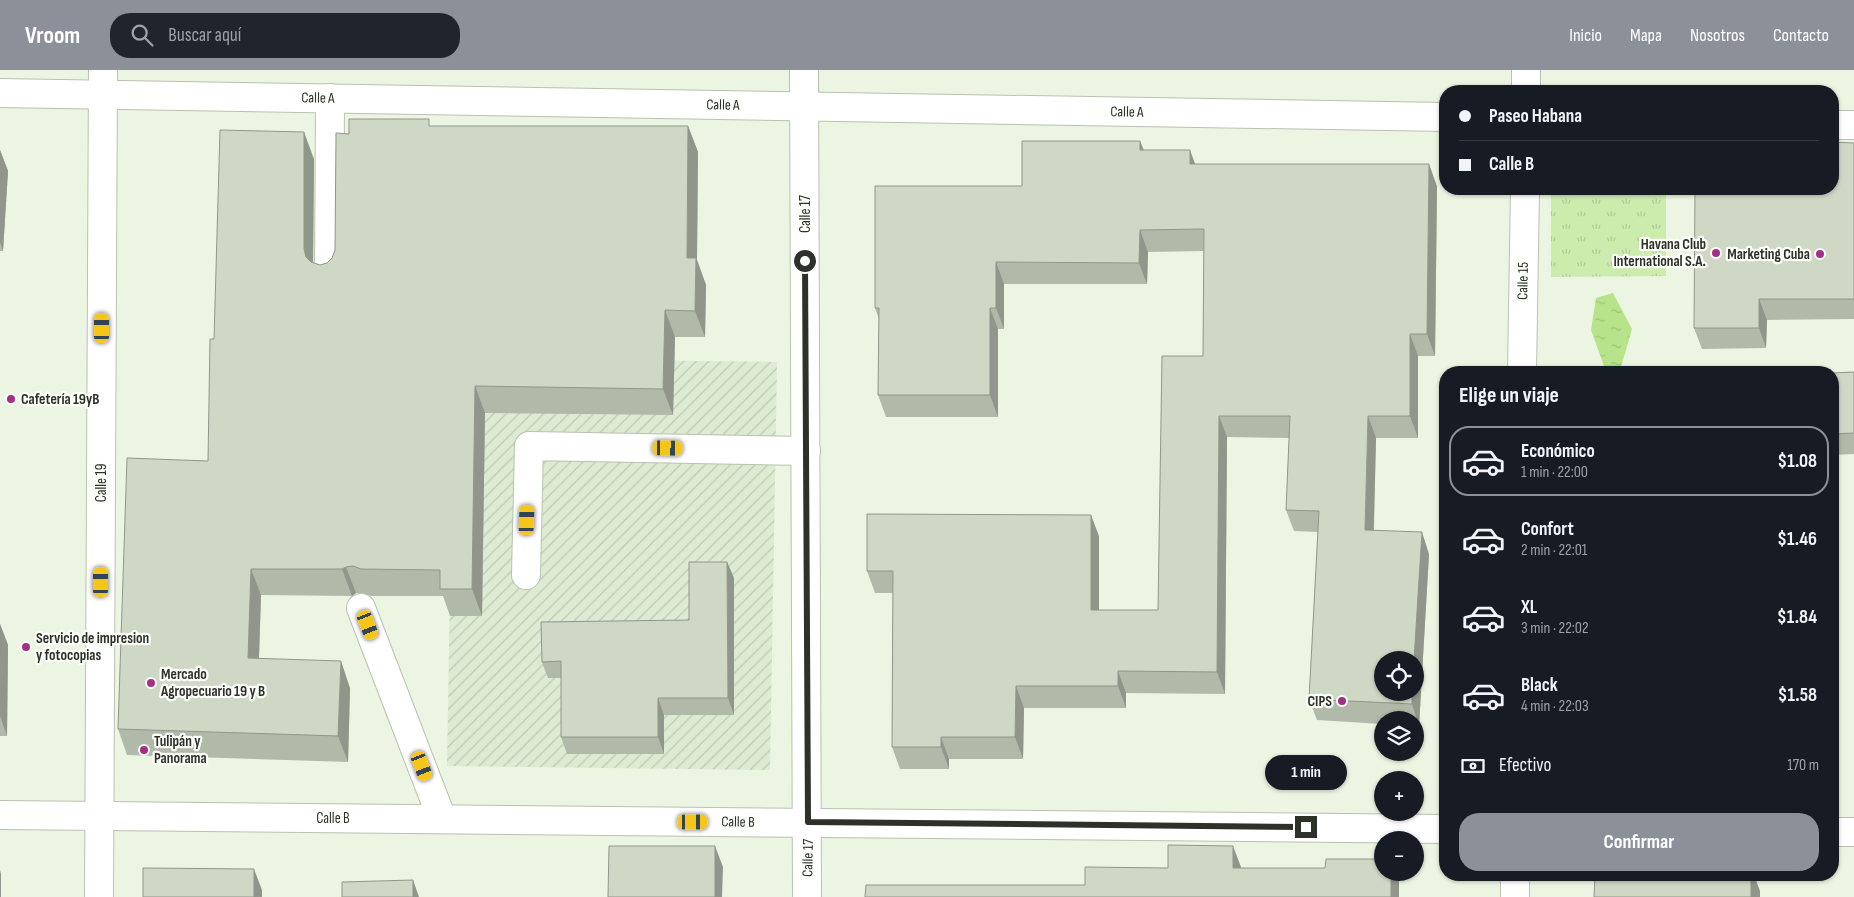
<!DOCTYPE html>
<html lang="es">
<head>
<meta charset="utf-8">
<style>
	body { margin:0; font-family:"Sofia Sans Condensed",sans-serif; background:#20242c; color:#f1f3f6; height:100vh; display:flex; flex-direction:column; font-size:19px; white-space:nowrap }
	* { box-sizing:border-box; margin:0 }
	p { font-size:16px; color:#9ea1a6 }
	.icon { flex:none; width:28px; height:28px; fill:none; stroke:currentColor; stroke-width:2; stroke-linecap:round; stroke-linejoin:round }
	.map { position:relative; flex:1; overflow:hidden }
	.side { position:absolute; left:1439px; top:296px; width:400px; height:515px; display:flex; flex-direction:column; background:#171b24; border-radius:20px; box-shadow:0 1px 4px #0004 }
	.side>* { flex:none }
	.hud { position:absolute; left:1439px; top:15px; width:400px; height:110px; border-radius:20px; box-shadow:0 1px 4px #0004; display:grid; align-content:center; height:110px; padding:0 20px; background:#171b24 }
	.buttons { position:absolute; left:1374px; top:581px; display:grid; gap:10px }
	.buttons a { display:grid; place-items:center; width:50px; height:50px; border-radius:50%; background:#171b24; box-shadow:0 1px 4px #0004; font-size:25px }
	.end { position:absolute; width:22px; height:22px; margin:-11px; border:6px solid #2d312a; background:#fff; box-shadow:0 0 0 2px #fff }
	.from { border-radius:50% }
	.bubble { position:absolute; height:35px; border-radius:18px; background:#171b24; box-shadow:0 1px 4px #0004; font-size:16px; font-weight:700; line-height:35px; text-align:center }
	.car { position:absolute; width:15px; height:30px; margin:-15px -8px; border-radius:6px; box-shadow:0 0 4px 1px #0007; background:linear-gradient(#f5c518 24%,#345 0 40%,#f5c518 0 76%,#345 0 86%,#f5c518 0) }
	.hud b { display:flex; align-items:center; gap:18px; height:48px; font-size:19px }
	.hud b+b { border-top:1px solid #363941 }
	.hud i { width:12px; height:12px; background:#f1f3f6 }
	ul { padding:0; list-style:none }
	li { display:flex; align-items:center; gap:15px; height:70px; margin:0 10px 8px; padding:0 10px; border:2px solid transparent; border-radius:20px }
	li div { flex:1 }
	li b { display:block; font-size:19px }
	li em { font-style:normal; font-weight:700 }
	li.active { border-color:#8c9099 }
	li>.icon { width:45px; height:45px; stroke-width:1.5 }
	h2 { padding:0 20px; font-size:22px; line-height:60px }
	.pay { display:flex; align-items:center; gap:12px; height:55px; padding:0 20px; font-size:19px }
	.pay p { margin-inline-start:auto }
	.primary-button { display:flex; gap:10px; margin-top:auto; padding:10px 20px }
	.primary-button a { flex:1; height:58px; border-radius:20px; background:#8c9099; color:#fff; font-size:20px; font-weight:700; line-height:58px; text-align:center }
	header { display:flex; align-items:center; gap:30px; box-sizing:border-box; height:70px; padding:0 25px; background:#8c9099; color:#fff }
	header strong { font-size:24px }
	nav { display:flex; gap:28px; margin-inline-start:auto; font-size:18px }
	.search { width:350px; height:45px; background:#20242c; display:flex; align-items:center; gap:12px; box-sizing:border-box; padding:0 18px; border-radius:20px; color:#9ea1a6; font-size:19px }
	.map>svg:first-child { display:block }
	.industrial { fill:url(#industrial-furrows) }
	.grass { fill:url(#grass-tufts) }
	.water { fill:url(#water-ripples) }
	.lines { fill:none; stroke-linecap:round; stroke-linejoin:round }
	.minor-casing { stroke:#b8c2b0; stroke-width:30 }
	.minor { stroke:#fff; stroke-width:28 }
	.wall { fill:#b1baa9 }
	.shaded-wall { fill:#90978a }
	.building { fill:#ced8c5; stroke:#90978a }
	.route { stroke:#2d312a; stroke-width:6 }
	.poi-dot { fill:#a62f86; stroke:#fdfffb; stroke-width:2 }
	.labels { text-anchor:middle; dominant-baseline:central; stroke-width:4.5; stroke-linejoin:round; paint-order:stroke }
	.street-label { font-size:15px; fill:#2d312a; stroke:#fdfffb }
	.poi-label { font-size:15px; font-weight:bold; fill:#2d312a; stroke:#fdfffb; text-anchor:start }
</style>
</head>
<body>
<header>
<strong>Vroom</strong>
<div class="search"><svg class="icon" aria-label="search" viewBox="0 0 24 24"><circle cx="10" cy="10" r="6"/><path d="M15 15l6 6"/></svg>Buscar aquí</div>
<nav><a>Inicio</a><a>Mapa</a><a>Nosotros</a><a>Contacto</a></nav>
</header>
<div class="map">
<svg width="1854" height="827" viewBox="0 0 1854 827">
	<defs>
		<pattern id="industrial-furrows" width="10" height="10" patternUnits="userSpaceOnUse" patternTransform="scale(1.25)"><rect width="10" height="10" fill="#ddebd2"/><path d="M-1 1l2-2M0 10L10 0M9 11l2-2" fill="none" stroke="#becab4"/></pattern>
		<pattern id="grass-tufts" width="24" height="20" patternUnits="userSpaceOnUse" patternTransform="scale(1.25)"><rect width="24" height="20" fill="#ccecae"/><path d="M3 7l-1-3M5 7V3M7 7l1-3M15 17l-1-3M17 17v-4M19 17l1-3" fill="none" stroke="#b0cb96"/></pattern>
		<pattern id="water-ripples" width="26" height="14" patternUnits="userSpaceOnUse" patternTransform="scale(1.25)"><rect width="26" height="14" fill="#b7e48b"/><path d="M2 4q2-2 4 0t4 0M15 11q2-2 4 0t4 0" fill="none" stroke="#9ec478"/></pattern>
	</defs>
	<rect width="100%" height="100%" fill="#ebf5e2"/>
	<polygon class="industrial" points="454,288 777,292 770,700 447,696"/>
	<polygon class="grass" points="1551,119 1666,119 1666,206 1551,207"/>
	<polygon class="water" points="1613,223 1632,259 1621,297 1604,296 1591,260 1596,228"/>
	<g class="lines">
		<g class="minor-casing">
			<g id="minor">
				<polyline points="804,0 807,827"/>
				<polyline points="1526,21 1526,0"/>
				<polyline points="0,23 1445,47"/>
				<polyline points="1832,55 1854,55"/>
				<polyline points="329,206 330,28"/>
				<polyline points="1522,302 1525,119"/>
				<polyline points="526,505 529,376 806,381"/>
				<polyline points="361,538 442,749"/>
				<polyline points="0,745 1445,759"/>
				<polyline points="1832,762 1854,762"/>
				<polyline points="99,827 103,0"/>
				<polyline points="1515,827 1515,805"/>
			</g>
		</g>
		<use href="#minor" class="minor"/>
	</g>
	<g class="wall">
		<polygon points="432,56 688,56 698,82 697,190 706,215 705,267 675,267 673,345 485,343 482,546 450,546 443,526 371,526 363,523 356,523 352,526 261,525 259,588 350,618 348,692 127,685 118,659 208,391 214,269 314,89 313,193 320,195 327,193 332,188 335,180 349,64"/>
		<polygon points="1140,71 1144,80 1195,94 1437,116 1435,286 1418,286 1418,368 1376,368 1374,460 1429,484 1419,656 1415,655 1415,650 1382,650 1382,654 1317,650 1309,629 1318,462 1294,461 1286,440 1289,368 1227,367 1225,624 1126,623 1126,638 1024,638 1023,689 949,689 949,699 900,699 892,677 893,523 875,523 867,501 1099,466 1099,540 1158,540 1203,286 1204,181 1148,182 1147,214 1004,214 1004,259 998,259 998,347 886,347 878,325 879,249 875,238 1022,116"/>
		<polygon points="1854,73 1854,249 1767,250 1766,278 1702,279 1694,258"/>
		<polygon points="0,80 8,101 3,181 0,181"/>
		<polygon points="1854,302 1854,384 1832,385 1832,303"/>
		<polygon points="727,492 734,508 734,645 664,645 664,684 567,684 561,667 561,608 548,608 542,592 689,550"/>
		<polygon points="0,554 8,575 7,666 0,666"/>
	</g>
	<g class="shaded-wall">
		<polygon points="688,56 698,82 697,190 706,215 705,267 695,241 687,188"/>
		<polygon points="304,62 314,89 313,206 306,187 304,179"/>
		<polygon points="1140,71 1148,93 1140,80"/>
		<polygon points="0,80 8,101 3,181 0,172"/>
		<polygon points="1190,80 1198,102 1190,94"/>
		<polygon points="1429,94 1437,116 1435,286 1427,264"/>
		<polygon points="1140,160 1148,182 1147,214 1139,193"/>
		<polygon points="996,192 1004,214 1004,259 996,238"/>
		<polygon points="1759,229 1767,250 1766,278 1759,258"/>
		<polygon points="990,238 998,259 998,347 990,325"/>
		<polygon points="665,240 675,267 673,345 663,319"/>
		<polygon points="1410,264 1418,286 1418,368 1410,346"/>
		<polygon points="475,316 485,343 482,546 472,519"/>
		<polygon points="1219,346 1227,367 1225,624 1217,602"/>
		<polygon points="1368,346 1376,368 1373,482 1365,460"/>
		<polygon points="1091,445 1099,466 1099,562 1091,540"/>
		<polygon points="1422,462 1429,484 1419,656 1412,634 1412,622 1415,622 1415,590 1414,590"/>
		<polygon points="727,492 734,508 734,645 728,628"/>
		<polygon points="346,497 356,523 352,526 342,499"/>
		<polygon points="251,499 261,525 258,615 248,588"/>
		<polygon points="0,554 8,575 7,666 0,646"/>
		<polygon points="341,591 350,618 348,692 338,666"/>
		<polygon points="1118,601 1126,623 1126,638 1118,616"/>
		<polygon points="1016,616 1024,638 1023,689 1015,667"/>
		<polygon points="658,628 664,645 664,684 658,667"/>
		<polygon points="941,667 949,689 949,699 941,677"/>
		<polygon points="715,776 723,797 722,827 715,827"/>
		<polygon points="1233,776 1241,797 1241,820 1233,798"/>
		<polygon points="254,799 262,820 262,827 254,827"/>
		<polygon points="0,800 1,804 1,827 0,827"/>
		<polygon points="1391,802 1396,802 1399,810 1399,827 1391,827"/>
		<polygon points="1751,805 1754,805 1760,821 1760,827 1751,827"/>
		<polygon points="413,810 419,827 413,827"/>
	</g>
	<g class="building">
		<polygon points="349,49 429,49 429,56 688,56 687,188 696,188 695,241 665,240 663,319 475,316 472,519 440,519 440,500 361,499 353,496 346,497 342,499 251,499 248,588 341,591 338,666 118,659 127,388 208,391 210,269 214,269 220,60 304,62 304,179 306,187 311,192 320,195 327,193 332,188 335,180 336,63 349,64"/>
		<polygon points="1022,71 1140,71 1140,80 1190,80 1190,94 1429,94 1427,264 1410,264 1410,346 1368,346 1365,460 1422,462 1414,590 1382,590 1382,622 1412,622 1412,634 1309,629 1319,441 1286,440 1290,346 1219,346 1217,602 1118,601 1118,616 1016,616 1015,667 941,667 941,677 892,677 893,501 867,501 867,444 1091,445 1091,540 1158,540 1162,286 1203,286 1204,159 1140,160 1139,193 996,192 996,238 990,238 990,325 878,325 879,238 875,238 875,116 1022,116"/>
		<polygon points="1832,72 1854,73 1854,229 1759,229 1759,258 1694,258 1695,119 1832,119"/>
		<polygon points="1854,302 1854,363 1832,364 1832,303"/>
		<polygon points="689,492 727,492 728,628 658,628 658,667 561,667 561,591 542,592 541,552 689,550"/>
		<polygon points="1168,775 1233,776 1233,798 1325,798 1326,789 1382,789 1382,802 1391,802 1391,827 865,827 866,815 1085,815 1085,797 1168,798"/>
		<polygon points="609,776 715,776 715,827 608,827"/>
		<polygon points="143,798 254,799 254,827 143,827"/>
		<polygon points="1595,805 1751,805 1751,827 1594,827"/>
		<polygon points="413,810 413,827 342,827 342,812"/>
	</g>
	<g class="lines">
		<polyline class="route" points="805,191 808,752 1306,757"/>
	</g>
	<g class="poi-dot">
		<circle cx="1716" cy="183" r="5"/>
		<circle cx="1820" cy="184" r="5"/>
		<circle cx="11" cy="329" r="5"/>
		<circle cx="26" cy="577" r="5"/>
		<circle cx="151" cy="613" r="5"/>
		<circle cx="1342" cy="631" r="5"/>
		<circle cx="144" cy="680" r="5"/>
	</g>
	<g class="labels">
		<g class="street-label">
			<text transform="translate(318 28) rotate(1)">Calle A</text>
			<text transform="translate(723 35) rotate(1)">Calle A</text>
			<text transform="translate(1127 42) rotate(1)">Calle A</text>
			<text transform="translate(805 144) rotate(-90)">Calle 17</text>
			<text transform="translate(1523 211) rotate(-89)">Calle 15</text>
			<text transform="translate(101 413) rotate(-90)">Calle 19</text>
			<text x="333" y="748">Calle B</text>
			<text transform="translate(738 752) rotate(1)">Calle B</text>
			<text transform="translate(808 788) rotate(-89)">Calle 17</text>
		</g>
		<g class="poi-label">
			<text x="1706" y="174" text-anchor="end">Havana Club<tspan x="1706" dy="17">International S.A.</tspan></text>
			<text x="1810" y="184" text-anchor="end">Marketing Cuba</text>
			<text x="21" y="329">Cafetería 19yB</text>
			<text x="36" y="568">Servicio de impresion<tspan x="36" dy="17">y fotocopias</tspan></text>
			<text x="161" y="604">Mercado<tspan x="161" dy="17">Agropecuario 19 y B</tspan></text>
			<text x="1332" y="631" text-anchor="end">CIPS</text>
			<text x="154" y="671">Tulipán y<tspan x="154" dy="17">Panorama</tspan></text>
		</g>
	</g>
</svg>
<div class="buttons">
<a><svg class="icon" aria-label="locate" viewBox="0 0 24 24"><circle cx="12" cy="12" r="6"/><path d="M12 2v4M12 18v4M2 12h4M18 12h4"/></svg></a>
<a><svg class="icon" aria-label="layers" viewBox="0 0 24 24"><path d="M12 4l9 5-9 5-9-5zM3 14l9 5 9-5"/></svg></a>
<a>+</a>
<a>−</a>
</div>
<i class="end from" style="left:805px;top:191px"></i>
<i class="end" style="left:1306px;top:757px"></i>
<div class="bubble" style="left:1265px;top:685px;width:82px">1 min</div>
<i class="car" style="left:102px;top:258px;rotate:0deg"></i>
<i class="car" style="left:668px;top:378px;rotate:91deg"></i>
<i class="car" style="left:527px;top:450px;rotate:2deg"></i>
<i class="car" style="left:101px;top:512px;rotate:0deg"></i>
<i class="car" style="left:368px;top:555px;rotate:159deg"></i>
<i class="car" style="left:422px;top:696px;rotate:159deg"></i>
<i class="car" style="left:693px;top:752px;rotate:90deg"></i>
<div class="hud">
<b><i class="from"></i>Paseo Habana</b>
<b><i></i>Calle B</b>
</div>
<section class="side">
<h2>Elige un viaje</h2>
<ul>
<li class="active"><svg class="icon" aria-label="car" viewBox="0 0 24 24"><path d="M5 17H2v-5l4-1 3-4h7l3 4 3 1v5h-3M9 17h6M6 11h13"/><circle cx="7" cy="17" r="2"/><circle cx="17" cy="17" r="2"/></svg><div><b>Económico</b><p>1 min · 22:00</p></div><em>$1.08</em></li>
<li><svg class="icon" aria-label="car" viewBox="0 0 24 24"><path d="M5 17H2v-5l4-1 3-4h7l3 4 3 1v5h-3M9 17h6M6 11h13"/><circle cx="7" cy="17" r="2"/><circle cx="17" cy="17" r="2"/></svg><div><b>Confort</b><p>2 min · 22:01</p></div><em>$1.46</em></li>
<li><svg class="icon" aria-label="car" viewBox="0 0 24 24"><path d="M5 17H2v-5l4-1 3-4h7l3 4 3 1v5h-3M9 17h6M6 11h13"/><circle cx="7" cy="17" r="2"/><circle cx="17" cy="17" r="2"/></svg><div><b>XL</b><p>3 min · 22:02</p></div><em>$1.84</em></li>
<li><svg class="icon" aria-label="car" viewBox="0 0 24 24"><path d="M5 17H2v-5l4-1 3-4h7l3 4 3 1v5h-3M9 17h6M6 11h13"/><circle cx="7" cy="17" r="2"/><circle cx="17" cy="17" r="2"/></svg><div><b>Black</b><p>4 min · 22:03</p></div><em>$1.58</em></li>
</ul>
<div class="pay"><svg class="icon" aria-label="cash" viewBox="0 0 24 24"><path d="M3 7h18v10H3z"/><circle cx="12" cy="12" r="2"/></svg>Efectivo<p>170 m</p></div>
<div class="primary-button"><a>Confirmar</a></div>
</section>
</div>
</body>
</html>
